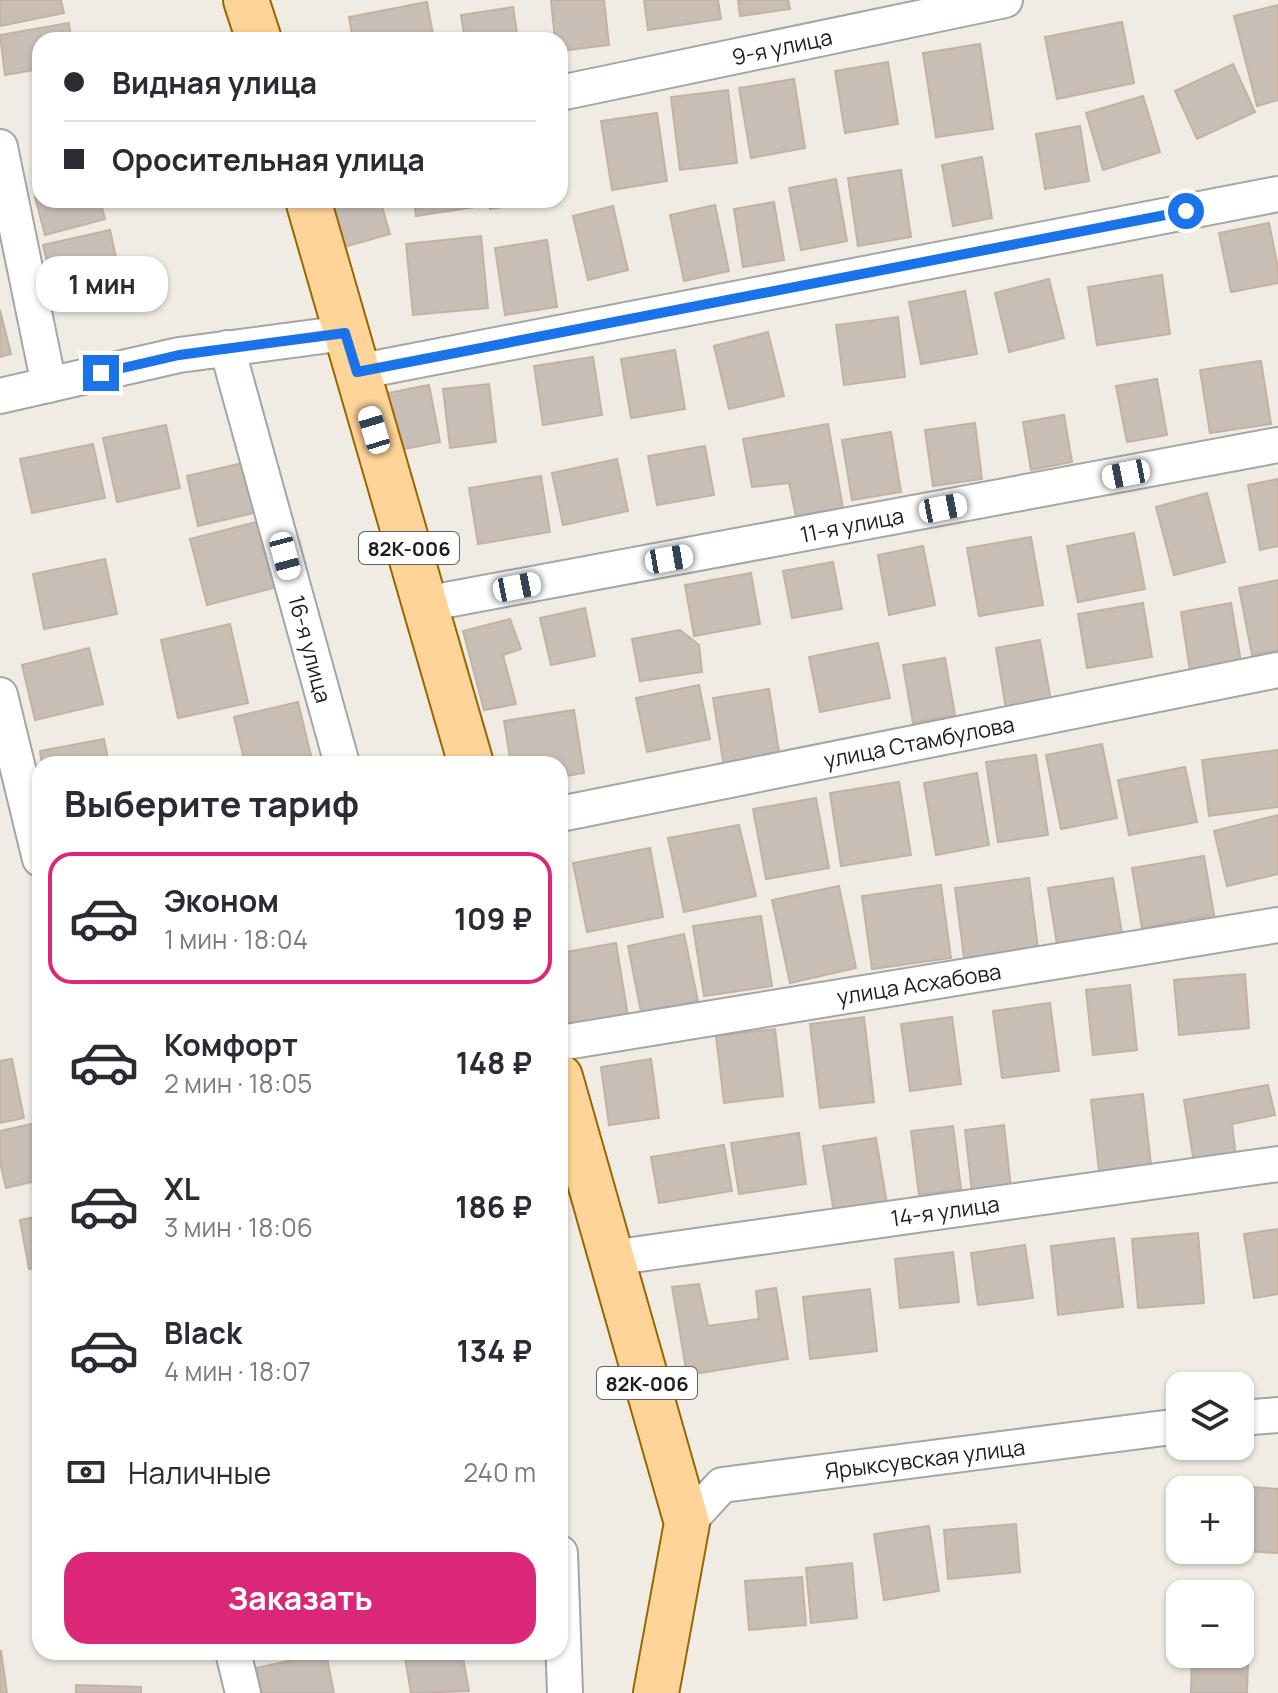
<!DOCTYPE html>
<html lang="ru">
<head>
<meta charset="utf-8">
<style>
	body { margin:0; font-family:Manrope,sans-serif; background:#f7f7f7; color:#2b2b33; height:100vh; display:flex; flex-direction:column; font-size:30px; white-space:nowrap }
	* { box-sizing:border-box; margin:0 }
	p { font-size:26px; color:#7c7c81 }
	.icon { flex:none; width:44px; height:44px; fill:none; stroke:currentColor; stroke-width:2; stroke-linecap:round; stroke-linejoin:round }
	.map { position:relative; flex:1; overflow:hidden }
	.details { position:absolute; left:32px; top:756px; width:536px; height:904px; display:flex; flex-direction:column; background:#fff; border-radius:24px; box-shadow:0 2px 6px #0004 }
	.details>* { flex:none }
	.hud { position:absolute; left:32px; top:32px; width:536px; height:176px; border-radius:24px; box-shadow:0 2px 6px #0004; display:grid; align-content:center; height:176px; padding:0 32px; background:#fff }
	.fabs { position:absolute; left:1166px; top:1372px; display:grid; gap:16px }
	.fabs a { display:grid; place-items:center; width:88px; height:88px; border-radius:16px; background:#fff; box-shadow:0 2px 6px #0004; font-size:40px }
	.end { position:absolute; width:36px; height:36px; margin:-18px; border:10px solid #1a73e8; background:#fff; box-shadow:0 0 0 4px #fff }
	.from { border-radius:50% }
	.bubble { position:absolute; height:56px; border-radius:24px; background:#fff; box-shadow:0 2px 6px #0004; font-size:26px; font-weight:700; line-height:56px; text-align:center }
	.car { position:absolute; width:24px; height:48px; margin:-24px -12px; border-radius:10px; box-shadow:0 0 6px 2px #0007; background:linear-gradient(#fff 24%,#345 0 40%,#fff 0 76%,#345 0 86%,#fff 0) }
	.hud b { display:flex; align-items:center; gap:28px; height:76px; font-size:30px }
	.hud b+b { border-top:2px solid #e1e1e2 }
	.hud i { width:20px; height:20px; background:#2b2b33 }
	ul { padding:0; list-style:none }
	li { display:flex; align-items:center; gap:24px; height:132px; margin:0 16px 12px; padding:0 16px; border:4px solid transparent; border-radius:24px }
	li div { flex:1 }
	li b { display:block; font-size:30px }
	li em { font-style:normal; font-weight:700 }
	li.selected { border-color:#db2777 }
	li>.icon { width:72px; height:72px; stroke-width:1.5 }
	h2 { padding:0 32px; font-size:36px; line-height:96px }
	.pay { display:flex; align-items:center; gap:20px; height:88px; padding:0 32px; font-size:30px }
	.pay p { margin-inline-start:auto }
	.primary-button { display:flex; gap:16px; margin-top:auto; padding:16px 32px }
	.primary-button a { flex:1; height:92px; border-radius:24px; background:#db2777; color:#fff; font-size:32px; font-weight:700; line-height:92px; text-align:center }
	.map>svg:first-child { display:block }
	.building { fill:#c8beb6; stroke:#c3b2a4; stroke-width:2 }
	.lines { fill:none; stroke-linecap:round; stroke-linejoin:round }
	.street-casing { stroke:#a5a5a5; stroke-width:38 }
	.primary-casing { stroke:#986800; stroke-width:48 }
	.street { stroke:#fff; stroke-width:34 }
	.primary { stroke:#ffd499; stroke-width:44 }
	.route { stroke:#1a73e8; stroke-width:10 }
	.labels { text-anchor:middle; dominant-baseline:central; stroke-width:6; stroke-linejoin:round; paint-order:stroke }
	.shield { fill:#fff; stroke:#626262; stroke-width:2 }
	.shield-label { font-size:20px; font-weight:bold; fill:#1e1e1e }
	.street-label { font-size:22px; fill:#1e1e1e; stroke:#fff }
</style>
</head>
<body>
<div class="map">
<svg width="1278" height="1693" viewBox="0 0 1278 1693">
	<rect width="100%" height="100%" fill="#f0ece3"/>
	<g class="building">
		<polygon points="0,0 61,0 64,13 0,26"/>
		<polygon points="551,0 604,0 609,45 560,51 560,40 555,40"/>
		<polygon points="644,0 718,0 721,19 648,30"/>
		<polygon points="738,0 788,0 790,9 740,16"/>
		<polygon points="427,2 434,40 353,40 349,17"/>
		<polygon points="1278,5 1278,100 1257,106 1234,16"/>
		<polygon points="513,7 518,40 465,40 461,15"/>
		<polygon points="1122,22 1134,83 1057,99 1045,37"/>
		<polygon points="69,23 71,40 40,40 40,69 5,75 0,35"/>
		<polygon points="980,44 993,129 936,137 923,53"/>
		<polygon points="888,62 898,124 845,133 835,71"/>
		<polygon points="1233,64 1255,112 1197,139 1175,91"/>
		<polygon points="794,79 805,148 751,158 739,88"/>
		<polygon points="728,90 737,163 680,170 671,97"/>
		<polygon points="1143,96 1160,152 1103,170 1086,113"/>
		<polygon points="657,113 667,181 612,190 601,121"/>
		<polygon points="1080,126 1089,181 1045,189 1036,134"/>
		<polygon points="982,157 992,218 953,226 942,165"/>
		<polygon points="901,170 911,237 858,246 848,178"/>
		<polygon points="836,179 847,241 801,250 789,188"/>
		<polygon points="40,196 40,200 100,200 105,219 45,235 35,197"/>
		<polygon points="319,200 380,200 390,234 333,250"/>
		<polygon points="414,200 473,200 475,207 416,216"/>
		<polygon points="488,200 535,200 536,201 490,209"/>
		<polygon points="774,202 784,260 743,267 734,209"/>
		<polygon points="715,205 729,271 684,281 670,215"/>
		<polygon points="613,206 628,270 588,280 573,216"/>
		<polygon points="1269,223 1278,268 1278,283 1231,292 1219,233"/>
		<polygon points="110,230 120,276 54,291 43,245"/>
		<polygon points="481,236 488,308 413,315 406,244"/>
		<polygon points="547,240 557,307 505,315 495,248"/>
		<polygon points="1162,275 1170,334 1097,345 1088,287"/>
		<polygon points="1049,279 1064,338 1009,352 995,293"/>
		<polygon points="965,291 977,354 921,364 909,302"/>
		<polygon points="0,310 11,354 0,357"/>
		<polygon points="898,317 905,377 844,385 836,325"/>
		<polygon points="768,332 784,396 729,409 714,346"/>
		<polygon points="675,350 685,409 631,418 621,359"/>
		<polygon points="593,357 602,415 543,425 534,366"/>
		<polygon points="1261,361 1271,424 1210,433 1200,370"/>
		<polygon points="1157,379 1167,435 1127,442 1116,386"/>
		<polygon points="489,384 496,442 450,448 443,389"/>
		<polygon points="429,385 440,442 399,450 388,393"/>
		<polygon points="1064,415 1072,462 1031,470 1023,422"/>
		<polygon points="975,423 982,479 933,486 925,430"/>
		<polygon points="828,424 843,508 796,516 789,483 752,487 743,439"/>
		<polygon points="166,425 180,488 117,502 103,438"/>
		<polygon points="891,432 901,492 852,500 842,440"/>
		<polygon points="93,444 105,498 32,513 20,459"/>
		<polygon points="705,446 714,495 657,505 648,456"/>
		<polygon points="617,459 628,511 563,525 552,473"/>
		<polygon points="247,462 258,512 198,526 187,476"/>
		<polygon points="541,476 550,532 478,544 469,488"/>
		<polygon points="1278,479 1278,546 1260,550 1248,485"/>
		<polygon points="1207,493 1225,562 1174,575 1156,507"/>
		<polygon points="264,520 281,586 207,605 190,539"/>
		<polygon points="1134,533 1145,589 1078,602 1067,546"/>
		<polygon points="1031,537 1043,605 979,616 967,548"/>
		<polygon points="923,546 935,605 889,615 878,555"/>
		<polygon points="105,559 117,614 44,629 33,574"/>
		<polygon points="833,562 842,609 792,618 783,571"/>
		<polygon points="751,573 760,624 694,636 685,585"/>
		<polygon points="1278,580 1278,650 1252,655 1239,588"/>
		<polygon points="1143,603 1152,657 1087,668 1078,614"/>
		<polygon points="1231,603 1241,662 1190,671 1181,612"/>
		<polygon points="585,608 595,656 551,665 540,618"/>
		<polygon points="510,619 521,649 503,655 516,704 484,710 463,631"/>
		<polygon points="230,624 248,703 178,718 161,640"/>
		<polygon points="680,630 699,645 702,672 640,681 632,639"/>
		<polygon points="1040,640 1051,701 1006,709 996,648"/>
		<polygon points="878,643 890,698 820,712 809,657"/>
		<polygon points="89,648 103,704 35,720 22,665"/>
		<polygon points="945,658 955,715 913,723 903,665"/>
		<polygon points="699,685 710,739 647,752 636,698"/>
		<polygon points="769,689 780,758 724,767 713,698"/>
		<polygon points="298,702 313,764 245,764 234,717"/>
		<polygon points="574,710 584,773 560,777 560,764 511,764 504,721"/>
		<polygon points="104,739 109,764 42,764 40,751"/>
		<polygon points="1102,744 1117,818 1061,829 1046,755"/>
		<polygon points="1278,750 1278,807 1209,816 1202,760"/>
		<polygon points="1036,755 1048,835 998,842 986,762"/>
		<polygon points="1185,767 1197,822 1129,835 1118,780"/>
		<polygon points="977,773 989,845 936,855 924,783"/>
		<polygon points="899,782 911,855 841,866 830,793"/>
		<polygon points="816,798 829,868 766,879 753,809"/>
		<polygon points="1278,815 1278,874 1227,886 1214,831"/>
		<polygon points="739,825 756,896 684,912 668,838"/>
		<polygon points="650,848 663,917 587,932 573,863"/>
		<polygon points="1204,856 1214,915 1142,928 1132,868"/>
		<polygon points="1029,878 1038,949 964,958 955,888"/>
		<polygon points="1113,878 1122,934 1057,945 1048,888"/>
		<polygon points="941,885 951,958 872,969 862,896"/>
		<polygon points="839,886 856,968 790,983 772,900"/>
		<polygon points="761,916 772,986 704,996 693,926"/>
		<polygon points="684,934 698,1001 641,1012 628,946"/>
		<polygon points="616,943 628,1016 566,1026 560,988 560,953"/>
		<polygon points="1245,974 1249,1028 1179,1035 1174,980"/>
		<polygon points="1130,985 1137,1050 1093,1055 1086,990"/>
		<polygon points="1050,1003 1059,1071 1002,1078 993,1011"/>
		<polygon points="864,1017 874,1102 820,1108 810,1024"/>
		<polygon points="952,1017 961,1084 910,1091 901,1024"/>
		<polygon points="775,1029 783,1096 724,1103 716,1036"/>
		<polygon points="12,1059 24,1118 0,1123 0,1061"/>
		<polygon points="651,1059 659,1118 609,1125 601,1067"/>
		<polygon points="1268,1085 1275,1115 1232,1124 1236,1157 1194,1163 1184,1100"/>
		<polygon points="1143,1094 1151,1165 1099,1171 1091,1100"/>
		<polygon points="40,1122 40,1180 6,1188 0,1162 0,1131"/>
		<polygon points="1004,1125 1011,1188 972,1192 965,1130"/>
		<polygon points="953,1126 961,1189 919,1195 911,1131"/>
		<polygon points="799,1133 806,1184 739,1194 731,1143"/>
		<polygon points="876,1138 887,1204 834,1213 823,1146"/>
		<polygon points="724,1145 732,1191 659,1203 651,1157"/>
		<polygon points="40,1216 40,1267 29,1269 20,1220"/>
		<polygon points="1278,1229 1278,1294 1254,1298 1244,1234"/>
		<polygon points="1198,1233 1204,1303 1138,1308 1132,1239"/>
		<polygon points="1114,1238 1123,1307 1058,1315 1051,1246"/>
		<polygon points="1025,1245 1033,1298 978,1305 971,1253"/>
		<polygon points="953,1252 959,1302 900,1308 895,1259"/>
		<polygon points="699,1284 708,1326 759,1319 756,1291 776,1288 788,1359 687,1375 672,1287"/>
		<polygon points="870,1289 877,1351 810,1359 803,1297"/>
		<polygon points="1186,1478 1243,1479 1242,1531 1240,1490 1186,1490"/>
		<polygon points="1251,1487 1278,1489 1278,1553 1246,1551"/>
		<polygon points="1016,1524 1020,1572 948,1579 944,1530"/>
		<polygon points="929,1526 939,1591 884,1600 874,1534"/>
		<polygon points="852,1563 857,1618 811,1623 806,1568"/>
		<polygon points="802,1577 806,1625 749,1630 745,1581"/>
		<polygon points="1240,1630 1249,1630 1247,1693 1191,1693 1192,1654 1240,1654"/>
		<polygon points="0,1651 1,1651 7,1693 0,1693"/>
		<polygon points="404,1652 462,1652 469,1691 411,1693"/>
		<polygon points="326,1653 334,1693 262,1693 256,1668"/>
		<polygon points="76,1685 141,1687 141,1693 76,1693"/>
	</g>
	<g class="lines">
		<g class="street-casing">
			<g id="street">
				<polyline points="560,93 1005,0"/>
				<polyline points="0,147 49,385"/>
				<polyline points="227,348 342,764"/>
				<polyline points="357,372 1278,194"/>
				<polyline points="0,396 179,355 345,333"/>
				<polyline points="425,604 1278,445"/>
				<polyline points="0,695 40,859"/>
				<polyline points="560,814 1278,670"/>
				<polyline points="560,1043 1278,925"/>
				<polyline points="611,1258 1278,1164"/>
				<polyline points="1240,1418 1278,1415"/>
				<polyline points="687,1523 722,1485 1180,1426"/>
				<polyline points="560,1553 565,1693"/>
				<polyline points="233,1652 243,1693"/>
			</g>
		</g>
		<g class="primary-casing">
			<g id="primary">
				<polyline points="246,0 259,40"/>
				<polyline points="308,200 471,764"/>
				<polyline points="560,1077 687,1523 656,1693"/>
			</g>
		</g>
		<use href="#street" class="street"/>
		<use href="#primary" class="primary"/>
	</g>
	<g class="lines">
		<polyline class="route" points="101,373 179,355 345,333 357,372 1186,211"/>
	</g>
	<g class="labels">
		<g class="shield">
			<rect x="359" y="532" width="100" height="32" rx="6"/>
			<rect x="597" y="1367" width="100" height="32" rx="6"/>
		</g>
		<g class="shield-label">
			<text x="409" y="548">82К-006</text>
			<text x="647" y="1383">82К-006</text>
		</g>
		<g class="street-label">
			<text transform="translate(782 47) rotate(-12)">9-я улица</text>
			<text transform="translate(852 525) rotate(-11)">11-я улица</text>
			<text transform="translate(310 649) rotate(75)">16-я улица</text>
			<text transform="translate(919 742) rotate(-11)">улица Стамбулова</text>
			<text transform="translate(919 984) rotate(-9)">улица Асхабова</text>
			<text transform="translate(945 1211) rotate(-8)">14-я улица</text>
			<text transform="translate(925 1459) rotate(-7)">Ярыксувская улица</text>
		</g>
	</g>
</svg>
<div class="fabs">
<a><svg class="icon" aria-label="layers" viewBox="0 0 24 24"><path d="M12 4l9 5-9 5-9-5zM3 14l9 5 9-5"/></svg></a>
<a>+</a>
<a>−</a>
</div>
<i class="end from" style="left:1186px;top:211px"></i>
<i class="end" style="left:101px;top:373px"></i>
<div class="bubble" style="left:36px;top:256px;width:132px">1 мин</div>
<i class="car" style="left:374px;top:430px;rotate:343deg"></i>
<i class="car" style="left:1126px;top:474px;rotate:259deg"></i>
<i class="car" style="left:943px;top:508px;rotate:79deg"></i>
<i class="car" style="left:285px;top:556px;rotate:165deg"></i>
<i class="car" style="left:669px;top:559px;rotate:80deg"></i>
<i class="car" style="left:517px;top:587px;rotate:79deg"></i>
<div class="hud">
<b><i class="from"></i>Видная улица</b>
<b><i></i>Оросительная улица</b>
</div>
<section class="details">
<h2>Выберите тариф</h2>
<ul>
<li class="selected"><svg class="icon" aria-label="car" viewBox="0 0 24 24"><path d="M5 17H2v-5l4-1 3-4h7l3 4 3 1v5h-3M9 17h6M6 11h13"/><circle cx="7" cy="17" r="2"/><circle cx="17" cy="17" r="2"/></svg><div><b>Эконом</b><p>1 мин · 18:04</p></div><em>109 ₽</em></li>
<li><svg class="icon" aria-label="car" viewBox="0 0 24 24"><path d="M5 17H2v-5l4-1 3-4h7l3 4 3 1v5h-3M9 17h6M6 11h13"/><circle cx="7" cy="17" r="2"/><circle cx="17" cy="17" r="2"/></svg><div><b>Комфорт</b><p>2 мин · 18:05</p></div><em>148 ₽</em></li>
<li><svg class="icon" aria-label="car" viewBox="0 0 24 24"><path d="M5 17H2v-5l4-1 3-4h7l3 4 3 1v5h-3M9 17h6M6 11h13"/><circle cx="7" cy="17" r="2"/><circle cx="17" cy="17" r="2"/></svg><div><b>XL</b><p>3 мин · 18:06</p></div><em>186 ₽</em></li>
<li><svg class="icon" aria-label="car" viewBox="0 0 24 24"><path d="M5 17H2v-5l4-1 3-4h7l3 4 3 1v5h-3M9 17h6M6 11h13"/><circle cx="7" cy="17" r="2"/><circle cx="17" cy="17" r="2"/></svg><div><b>Black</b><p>4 мин · 18:07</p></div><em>134 ₽</em></li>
</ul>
<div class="pay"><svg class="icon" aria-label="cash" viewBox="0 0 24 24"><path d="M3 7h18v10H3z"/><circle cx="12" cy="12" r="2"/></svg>Наличные<p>240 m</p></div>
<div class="primary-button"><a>Заказать</a></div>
</section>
</div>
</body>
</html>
